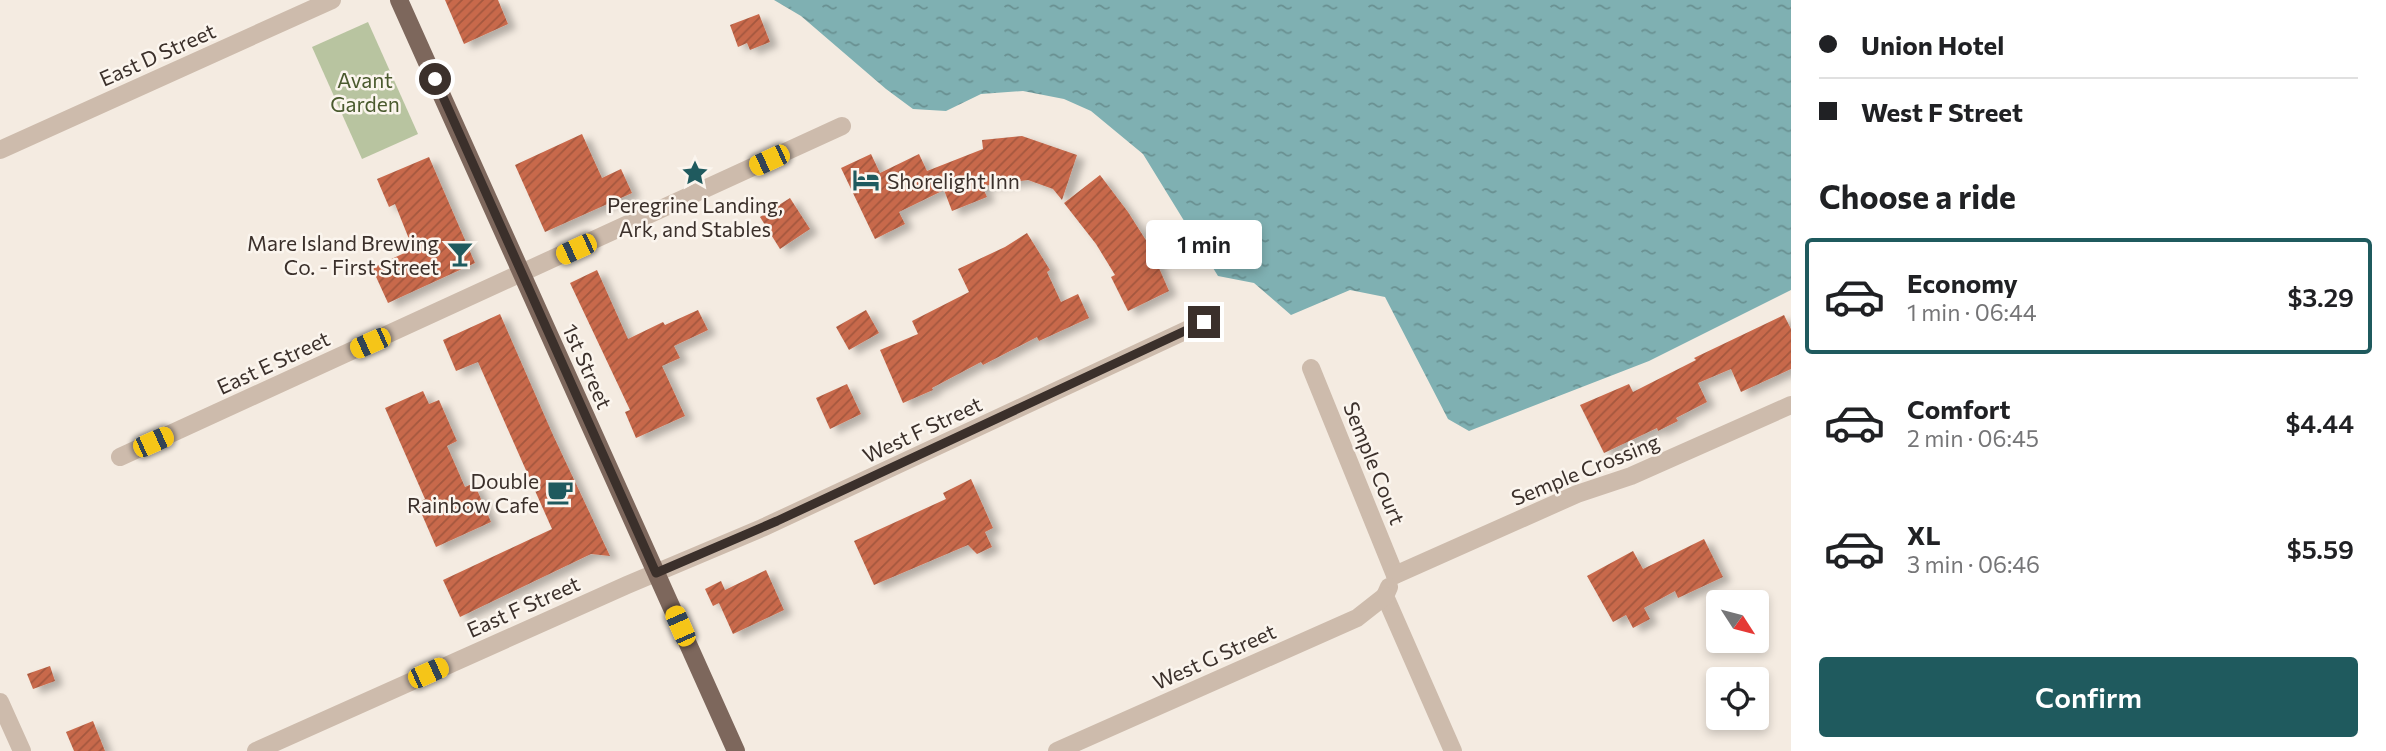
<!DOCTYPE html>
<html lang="en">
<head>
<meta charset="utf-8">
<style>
	body { margin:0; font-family:Commissioner,sans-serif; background:#f2f2f2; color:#202124; height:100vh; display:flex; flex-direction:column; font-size:26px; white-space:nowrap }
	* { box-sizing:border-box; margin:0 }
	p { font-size:23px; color:#757577 }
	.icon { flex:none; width:38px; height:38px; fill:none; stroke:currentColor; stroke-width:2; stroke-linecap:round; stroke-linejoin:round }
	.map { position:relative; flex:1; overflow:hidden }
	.panel { display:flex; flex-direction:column; background:#fff; width:595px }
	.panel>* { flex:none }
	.banner { display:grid; align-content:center; height:154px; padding:0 28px; background:#fff }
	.needle { width:46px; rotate:126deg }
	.buttons { position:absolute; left:1706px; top:590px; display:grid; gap:14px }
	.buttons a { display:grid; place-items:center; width:63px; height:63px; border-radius:7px; background:#fff; box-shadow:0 4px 10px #0003; font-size:35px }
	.end { position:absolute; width:32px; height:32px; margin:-16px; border:9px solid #3b302b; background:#fff; box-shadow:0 0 0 4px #fff }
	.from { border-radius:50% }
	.bubble { position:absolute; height:49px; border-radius:7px; background:#fff; box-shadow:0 4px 10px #0003; font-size:23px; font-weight:600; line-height:49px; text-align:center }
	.car { position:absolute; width:21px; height:42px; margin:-21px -10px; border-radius:9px; box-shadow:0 0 5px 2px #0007; background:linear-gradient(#f5c518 24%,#345 0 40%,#f5c518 0 76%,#345 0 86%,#f5c518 0) }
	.banner b { display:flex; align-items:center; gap:24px; height:66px; font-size:26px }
	.banner b+b { border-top:2px solid #e0e0e0 }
	.banner i { width:18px; height:18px; background:#202124 }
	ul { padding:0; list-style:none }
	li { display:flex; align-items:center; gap:21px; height:116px; margin:0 14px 10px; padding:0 14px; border:4px solid transparent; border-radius:7px }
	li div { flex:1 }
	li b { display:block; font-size:26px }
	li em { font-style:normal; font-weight:600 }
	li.on { border-color:#1f5a5e }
	li>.icon { width:63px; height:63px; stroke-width:1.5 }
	h2 { padding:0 28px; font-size:32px; line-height:84px }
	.cta { display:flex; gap:14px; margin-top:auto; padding:14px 28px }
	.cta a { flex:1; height:80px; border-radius:7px; background:#1f5a5e; color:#fff; font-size:28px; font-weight:600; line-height:80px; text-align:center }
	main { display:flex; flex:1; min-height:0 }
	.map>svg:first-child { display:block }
	.green { fill:#b8c4a0 }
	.water { fill:url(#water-ripples) }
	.building { fill:url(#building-hatch); filter:url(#shadow) }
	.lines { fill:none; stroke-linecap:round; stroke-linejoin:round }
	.minor { stroke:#cdbbac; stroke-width:18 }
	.major { stroke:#7d675c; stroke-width:18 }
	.route { stroke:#3b302b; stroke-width:9 }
	.labels { text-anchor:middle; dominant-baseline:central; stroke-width:5; stroke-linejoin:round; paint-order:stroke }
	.street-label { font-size:21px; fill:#3b302b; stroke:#fbf5ee }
	.park-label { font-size:21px; fill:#4a5a2e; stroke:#fbf5ee }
	.poi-label { font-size:21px; fill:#3b302b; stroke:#fbf5ee; text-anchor:end }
</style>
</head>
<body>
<main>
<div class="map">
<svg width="1791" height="751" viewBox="0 0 1791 751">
	<defs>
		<pattern id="water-ripples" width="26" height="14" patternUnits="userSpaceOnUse" patternTransform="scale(1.75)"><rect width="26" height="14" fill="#7fb0b2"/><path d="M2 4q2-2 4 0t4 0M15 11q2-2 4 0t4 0" fill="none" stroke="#699091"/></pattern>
		<pattern id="building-hatch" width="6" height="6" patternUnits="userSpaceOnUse" patternTransform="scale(1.75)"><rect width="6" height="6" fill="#c8694b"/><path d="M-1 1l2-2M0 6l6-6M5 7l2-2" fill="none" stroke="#a4573f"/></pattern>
		<filter id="shadow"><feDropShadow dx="8" dy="4.5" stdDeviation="3.5" flood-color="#0004"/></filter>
	</defs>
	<rect width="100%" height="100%" fill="#f4ebe1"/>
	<polygon class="green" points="368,22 418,134 362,159 312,47"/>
	<polygon class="water" points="774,0 1791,0 1791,290 1649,361 1469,431 1448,419 1385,297 1350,290 1291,315 1254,283 1218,276 1143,154 1091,111 1064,99 1023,91 981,94 946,111 913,109 886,89 801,16"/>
	<g class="building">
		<polygon points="445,0 498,0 508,24 464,44"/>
		<polygon points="759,14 770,42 750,50 747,43 738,47 730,25"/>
		<polygon points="582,134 602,178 621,169 632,193 545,232 515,165"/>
		<polygon points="1022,136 1077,155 1062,200 1053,189 1028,180 982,186 987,197 952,211 944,190 899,212 905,224 875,239 841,168 871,154 880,173 919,154 927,171 983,149 982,140"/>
		<polygon points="429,157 475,263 388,303 372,268 413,249 395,204 389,207 377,179"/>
		<polygon points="1100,175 1128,212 1149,245 1169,291 1128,311 1111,277 1115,275 1096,244 1064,203"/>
		<polygon points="790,198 810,229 780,249 760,217"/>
		<polygon points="1027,233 1050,270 1047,272 1061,302 1078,294 1089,318 1039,341 1037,337 983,365 981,362 932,388 933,390 903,403 880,350 918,334 912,321 969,292 958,269 1005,247"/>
		<polygon points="597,270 628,339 663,322 665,325 698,310 708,330 674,346 680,358 662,366 685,416 636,438 625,412 630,410 570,283"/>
		<polygon points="866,310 879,333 849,350 836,327"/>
		<polygon points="500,314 553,435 610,556 591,554 460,617 443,580 552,529 478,362 456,371 443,340"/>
		<polygon points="1784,315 1791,329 1791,369 1741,392 1731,369 1698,383 1707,402 1676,418 1678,421 1658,431 1657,428 1604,453 1580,405 1629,384 1633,392 1696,360 1694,358"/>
		<polygon points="847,384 861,414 830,429 816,398"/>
		<polygon points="423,391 429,404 439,400 457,441 447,446 465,487 474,483 491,522 436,547 417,503 425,499 385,408"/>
		<polygon points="971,479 993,528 985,532 992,547 977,554 968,545 874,585 854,541 946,499 943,493"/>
		<polygon points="1704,539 1723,577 1678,598 1675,591 1644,608 1650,619 1633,628 1626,615 1613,622 1587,576 1633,551 1643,569"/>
		<polygon points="766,570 784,610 733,634 719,603 713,606 705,589 721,581 725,590"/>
		<polygon points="50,666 55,681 33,689 27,674"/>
		<polygon points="93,721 105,751 74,751 66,732"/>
	</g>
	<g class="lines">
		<g class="minor">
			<polyline points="0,150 332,0"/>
			<polyline points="1311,368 1395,575"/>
			<polyline points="120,457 842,126"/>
			<polyline points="1395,575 1577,494 1631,476 1791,405"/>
			<polyline points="1389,587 1385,596 1453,751"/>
			<polyline points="0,702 22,751"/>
			<polyline points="256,751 627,585 762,528 1204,322"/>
			<polyline points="1057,751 1357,618 1385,596"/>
		</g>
		<polyline class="major" points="399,0 736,751"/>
	</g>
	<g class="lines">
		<polyline class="route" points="435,79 656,573 777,521 1204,322"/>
	</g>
	<defs>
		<g id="sight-bare" transform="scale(2.1)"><path d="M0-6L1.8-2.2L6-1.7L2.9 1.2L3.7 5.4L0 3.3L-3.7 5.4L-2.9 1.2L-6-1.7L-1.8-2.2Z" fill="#1f5a5e" stroke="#fbf5ee" stroke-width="2.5" paint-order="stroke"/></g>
		<g id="hotel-bare" transform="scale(2.1)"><path d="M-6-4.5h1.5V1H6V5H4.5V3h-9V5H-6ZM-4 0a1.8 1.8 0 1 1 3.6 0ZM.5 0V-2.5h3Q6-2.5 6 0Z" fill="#1f5a5e" stroke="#fbf5ee" stroke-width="2.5" paint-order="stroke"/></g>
		<g id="bar-bare" transform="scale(2.1)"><path d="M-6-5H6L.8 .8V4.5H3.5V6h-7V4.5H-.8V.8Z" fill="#1f5a5e" stroke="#fbf5ee" stroke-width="2.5" paint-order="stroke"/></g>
		<g id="cafe-bare" transform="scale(2.1)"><path d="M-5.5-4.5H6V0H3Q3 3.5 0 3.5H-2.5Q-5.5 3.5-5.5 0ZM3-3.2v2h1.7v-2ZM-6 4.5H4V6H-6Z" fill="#1f5a5e" stroke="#fbf5ee" stroke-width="2.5" paint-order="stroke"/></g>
	</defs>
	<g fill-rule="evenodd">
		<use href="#sight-bare" x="695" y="173"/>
		<use href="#hotel-bare" x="866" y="180"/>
		<use href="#bar-bare" x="460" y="254"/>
		<use href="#cafe-bare" x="560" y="492"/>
	</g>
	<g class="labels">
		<g class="street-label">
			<text transform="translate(157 54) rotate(-24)">East D Street</text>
			<text transform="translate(273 362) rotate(-25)">East E Street</text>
			<text transform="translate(588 366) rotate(66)">1st Street</text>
			<text transform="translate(922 429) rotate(-25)">West F Street</text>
			<text transform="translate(1375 463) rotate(68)">Semple Court</text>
			<text transform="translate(1585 469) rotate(-22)">Semple Crossing</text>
			<text transform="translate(523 606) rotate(-24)">East F Street</text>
			<text transform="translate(1214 656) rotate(-24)">West G Street</text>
		</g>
		<g class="park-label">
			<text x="365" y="79">Avant<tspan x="365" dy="24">Garden</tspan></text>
		</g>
		<g class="poi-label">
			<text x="887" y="180" text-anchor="start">Shorelight Inn</text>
			<text x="695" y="204" text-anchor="middle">Peregrine Landing,<tspan x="695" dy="24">Ark, and Stables</tspan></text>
			<text x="439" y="242">Mare Island Brewing<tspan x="439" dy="24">Co. - First Street</tspan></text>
			<text x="539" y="480">Double<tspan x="539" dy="24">Rainbow Cafe</tspan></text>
		</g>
	</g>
</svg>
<div class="buttons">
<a><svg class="needle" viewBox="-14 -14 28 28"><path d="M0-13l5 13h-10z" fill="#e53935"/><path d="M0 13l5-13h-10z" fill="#757577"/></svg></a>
<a><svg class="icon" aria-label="locate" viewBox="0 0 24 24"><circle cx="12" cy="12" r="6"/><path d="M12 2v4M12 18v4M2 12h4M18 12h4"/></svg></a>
</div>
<i class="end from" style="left:435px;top:79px"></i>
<i class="end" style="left:1204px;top:322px"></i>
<div class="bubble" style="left:1146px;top:220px;width:116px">1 min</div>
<i class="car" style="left:769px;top:160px;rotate:245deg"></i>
<i class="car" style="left:576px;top:249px;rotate:245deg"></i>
<i class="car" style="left:370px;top:343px;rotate:246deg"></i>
<i class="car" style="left:153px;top:442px;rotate:66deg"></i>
<i class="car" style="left:680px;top:626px;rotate:336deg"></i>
<i class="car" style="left:428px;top:673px;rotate:66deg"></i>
</div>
<section class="panel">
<div class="banner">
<b><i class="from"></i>Union Hotel</b>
<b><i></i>West F Street</b>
</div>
<h2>Choose a ride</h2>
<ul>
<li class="on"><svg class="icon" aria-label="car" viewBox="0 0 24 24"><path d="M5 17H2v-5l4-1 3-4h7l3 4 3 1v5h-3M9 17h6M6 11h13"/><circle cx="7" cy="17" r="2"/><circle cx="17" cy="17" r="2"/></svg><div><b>Economy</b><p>1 min · 06:44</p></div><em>$3.29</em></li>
<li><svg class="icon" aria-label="car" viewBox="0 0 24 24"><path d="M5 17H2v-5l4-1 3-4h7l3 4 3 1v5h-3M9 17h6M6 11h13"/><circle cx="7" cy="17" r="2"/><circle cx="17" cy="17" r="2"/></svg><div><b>Comfort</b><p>2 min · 06:45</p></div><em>$4.44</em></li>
<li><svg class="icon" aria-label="car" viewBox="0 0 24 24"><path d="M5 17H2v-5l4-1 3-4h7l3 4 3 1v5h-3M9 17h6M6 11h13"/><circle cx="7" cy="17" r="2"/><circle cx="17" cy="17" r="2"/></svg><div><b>XL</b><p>3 min · 06:46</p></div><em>$5.59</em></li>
</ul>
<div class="cta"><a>Confirm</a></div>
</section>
</main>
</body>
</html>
